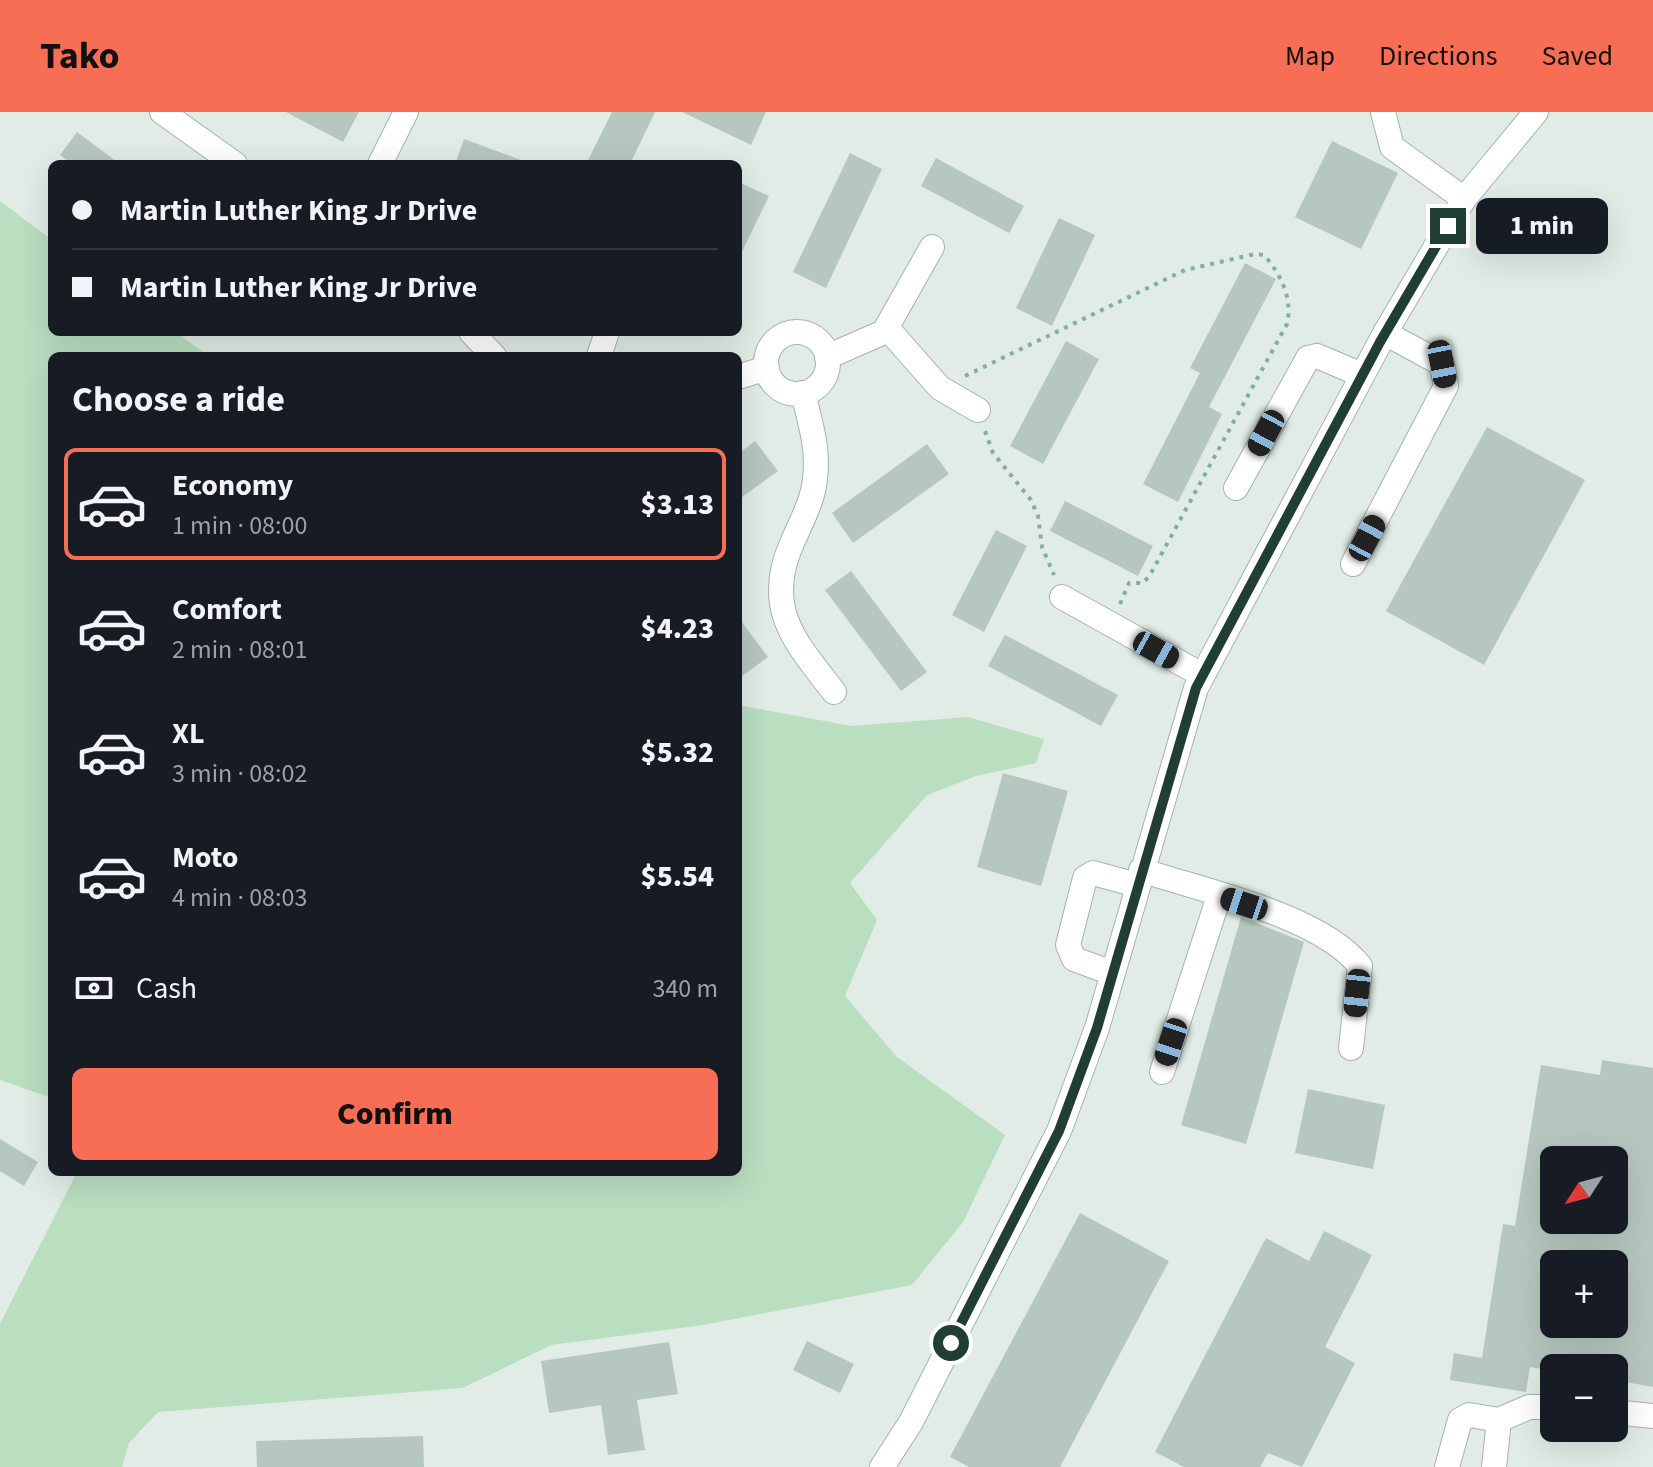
<!DOCTYPE html>
<html lang="en">
<head>
<meta charset="utf-8">
<style>
	body { margin:0; font-family:"Source Sans 3",sans-serif; background:#20242c; color:#f1f3f6; height:100vh; display:flex; flex-direction:column; font-size:30px; white-space:nowrap }
	* { box-sizing:border-box; margin:0 }
	p { font-size:26px; color:#9ea1a6 }
	.icon { flex:none; width:44px; height:44px; fill:none; stroke:currentColor; stroke-width:2; stroke-linecap:round; stroke-linejoin:round }
	.map { position:relative; flex:1; overflow:hidden }
	.panel { position:absolute; left:48px; top:240px; width:694px; height:824px; display:flex; flex-direction:column; background:#171b24; border-radius:12px; box-shadow:0 8px 32px #0002 }
	.panel>* { flex:none }
	.top-card { position:absolute; left:48px; top:48px; width:694px; height:176px; border-radius:12px; box-shadow:0 8px 32px #0002; display:grid; align-content:center; height:176px; padding:0 24px; background:#171b24 }
	.needle { width:52px; rotate:234deg }
	.buttons { position:absolute; left:1540px; top:1034px; display:grid; gap:16px }
	.buttons a { display:grid; place-items:center; width:88px; height:88px; border-radius:12px; background:#171b24; box-shadow:0 8px 32px #0002; font-size:40px }
	.end { position:absolute; width:36px; height:36px; margin:-18px; border:10px solid #213e33; background:#fff; box-shadow:0 0 0 4px #fff }
	.from { border-radius:50% }
	.bubble { position:absolute; height:56px; border-radius:12px; background:#171b24; box-shadow:0 8px 32px #0002; font-size:26px; font-weight:800; line-height:56px; text-align:center }
	.car { position:absolute; width:24px; height:48px; margin:-24px -12px; border-radius:10px; box-shadow:0 0 6px 2px #0007; background:linear-gradient(#222 24%,#8ab4d8 0 40%,#222 0 76%,#8ab4d8 0 86%,#222 0) }
	.top-card b { display:flex; align-items:center; gap:28px; height:76px; font-size:30px }
	.top-card b+b { border-top:2px solid #363941 }
	.top-card i { width:20px; height:20px; background:#f1f3f6 }
	ul { padding:0; list-style:none }
	li { display:flex; align-items:center; gap:24px; height:112px; margin:0 16px 12px; padding:0 8px; border:4px solid transparent; border-radius:12px }
	li div { flex:1 }
	li b { display:block; font-size:30px }
	li em { font-style:normal; font-weight:800 }
	li.active { border-color:#f76e55 }
	li>.icon { width:72px; height:72px; stroke-width:1.5 }
	h2 { padding:0 24px; font-size:36px; line-height:96px }
	.pay { display:flex; align-items:center; gap:20px; height:88px; padding:0 24px; font-size:30px }
	.pay p { margin-inline-start:auto }
	.primary-button { display:flex; gap:16px; margin-top:auto; padding:16px 24px }
	.primary-button a { flex:1; height:92px; border-radius:12px; background:#f76e55; color:#111; font-size:32px; font-weight:800; line-height:92px; text-align:center }
	header { display:flex; align-items:center; gap:48px; box-sizing:border-box; height:112px; padding:0 40px; background:#f76e55; color:#111 }
	header strong { font-size:38px }
	nav { display:flex; gap:44px; margin-inline-start:auto; font-size:28px }
	.map>svg:first-child { display:block }
	.green { fill:#b9dec0 }
	.building { fill:#b6c7bf; fill-rule:evenodd }
	.lines { fill:none; stroke-linecap:round; stroke-linejoin:round }
	.minor-casing { stroke:#a4b4ad; stroke-width:26 }
	.path { stroke:#81b19d; stroke-width:4; stroke-dasharray:4 6; stroke-linecap:butt }
	.minor { stroke:#fff; stroke-width:24 }
	.route { stroke:#213e33; stroke-width:10 }
</style>
</head>
<body>
<header>
<strong>Tako</strong>
<nav><a>Map</a><a>Directions</a><a>Saved</a></nav>
</header>
<div class="map">
<svg width="1653" height="1355" viewBox="0 0 1653 1355">
	<rect width="100%" height="100%" fill="#e1ece6"/>
	<g class="green">
		<polygon points="0,89 52,128 52,220 176,220 208,244 52,244 52,986 0,968"/>
		<polygon points="738,593 852,614 968,605 1044,627 1036,651 976,664 927,683 850,771 877,808 845,884 897,945 1005,1023 963,1110 912,1173 703,1213 551,1233 463,1276 158,1300 129,1331 122,1355 0,1355 0,1212 77,1060 738,1060"/>
	</g>
	<g class="building">
		<polygon points="286,0 359,0 343,30"/>
		<polygon points="612,0 655,0 630,52 586,52"/>
		<polygon points="682,0 766,0 751,33"/>
		<polygon points="77,20 120,52 72,52 60,43"/>
		<polygon points="464,27 526,50 526,52 455,52"/>
		<polygon points="1332,29 1398,61 1361,137 1295,105"/>
		<polygon points="850,41 882,57 826,176 793,160"/>
		<polygon points="936,46 1024,94 1009,121 921,74"/>
		<polygon points="738,70 769,84 738,148"/>
		<polygon points="1059,106 1095,123 1052,214 1016,196"/>
		<polygon points="1245,151 1276,167 1209,295 1222,302 1178,390 1143,372 1200,261 1190,256"/>
		<polygon points="1066,229 1099,247 1043,352 1010,334"/>
		<polygon points="1487,315 1585,368 1484,553 1386,499"/>
		<polygon points="755,329 778,359 738,388 738,342"/>
		<polygon points="927,332 949,362 853,431 832,401"/>
		<polygon points="1065,389 1153,434 1138,464 1050,419"/>
		<polygon points="996,418 1027,434 984,520 952,503"/>
		<polygon points="851,459 927,560 901,579 825,478"/>
		<polygon points="738,505 768,545 738,567"/>
		<polygon points="1005,523 1118,583 1101,614 988,554"/>
		<polygon points="1003,661 1068,679 1041,774 977,755"/>
		<polygon points="1241,805 1304,830 1246,1032 1181,1013"/>
		<path d="M1602,948L1653,956V1275L1614,1268V1256L1554,1259L1530,1255L1526,1280L1450,1268L1454,1241L1482,1246L1503,1112L1515,1114L1541,953L1600,963ZM1554,1048H1614V1108H1554ZM1554,1152H1614V1212H1554Z"/>
		<polygon points="1308,977 1385,993 1373,1057 1295,1041"/>
		<polygon points="0,1027 38,1050 24,1074 0,1059"/>
		<polygon points="1080,1101 1169,1149 1060,1355 969,1355 950,1345"/>
		<polygon points="1324,1119 1372,1143 1325,1235 1355,1251 1302,1355 1268,1341 1260,1355 1184,1355 1155,1340 1266,1126 1309,1149"/>
		<polygon points="807,1229 854,1252 840,1281 793,1258"/>
		<polygon points="669,1230 678,1282 637,1288 645,1338 608,1343 601,1293 549,1301 541,1249"/>
		<polygon points="423,1324 424,1355 257,1355 256,1329"/>
	</g>
	<g class="lines">
		<g class="minor-casing">
			<g id="minor">
				<polyline points="162,0 235,52"/>
				<polyline points="1383,0 1392,35 1464,87"/>
				<polyline points="380,52 406,0"/>
				<polyline points="887,216 940,276 978,298"/>
				<polyline points="471,220 494,244"/>
				<circle cx="797" cy="251" r="31"/>
				<polyline points="599,244 607,220"/>
				<polyline points="827,245 884,220 932,135"/>
				<polyline points="738,265 767,256"/>
				<path d="M803,281C810,310 819,337 815,367C813,389 801,410 792,431C763,496 795,530 834,580"/>
				<polyline points="1236,376 1308,246 1317,244 1362,263"/>
				<polyline points="1353,452 1446,274 1442,252 1385,221"/>
				<polyline points="1062,485 1202,563"/>
				<path d="M1141,758C1203,779 1320,803 1360,854L1351,936"/>
				<polyline points="1112,861 1074,847 1068,833 1085,766 1093,761 1137,773"/>
				<polyline points="1162,960 1219,784"/>
				<polyline points="1614,1300 1653,1304"/>
				<polyline points="1499,1308 1529,1295 1554,1295"/>
				<polyline points="882,1355 911,1310 1059,1019 1097,916 1196,576 1385,221 1464,87 1536,0"/>
				<polyline points="1447,1355 1460,1308 1469,1303 1499,1308 1494,1355"/>
			</g>
		</g>
		<g class="path">
			<path d="M965,264L1185,158L1255,142L1264,143C1281,163 1293,186 1287,212L1150,463L1143,471H1129L1120,492"/>
			<polyline points="985,319 993,341 1031,388 1038,404 1042,435 1054,463"/>
		</g>
		<use href="#minor" class="minor"/>
	</g>
	<g class="lines">
		<polyline class="route" points="951,1231 1059,1019 1097,916 1196,576 1380,230 1448,114"/>
	</g>
</svg>
<div class="buttons">
<a><svg class="needle" viewBox="-14 -14 28 28"><path d="M0-13l5 13h-10z" fill="#e53935"/><path d="M0 13l5-13h-10z" fill="#9ea1a6"/></svg></a>
<a>+</a>
<a>−</a>
</div>
<i class="end from" style="left:951px;top:1231px"></i>
<i class="end" style="left:1448px;top:114px"></i>
<div class="bubble" style="left:1476px;top:86px;width:132px">1 min</div>
<i class="car" style="left:1442px;top:252px;rotate:169deg"></i>
<i class="car" style="left:1266px;top:321px;rotate:208deg"></i>
<i class="car" style="left:1367px;top:426px;rotate:28deg"></i>
<i class="car" style="left:1156px;top:538px;rotate:119deg"></i>
<i class="car" style="left:1244px;top:792px;rotate:288deg"></i>
<i class="car" style="left:1357px;top:881px;rotate:186deg"></i>
<i class="car" style="left:1171px;top:930px;rotate:198deg"></i>
<div class="top-card">
<b><i class="from"></i>Martin Luther King Jr Drive</b>
<b><i></i>Martin Luther King Jr Drive</b>
</div>
<section class="panel">
<h2>Choose a ride</h2>
<ul>
<li class="active"><svg class="icon" aria-label="car" viewBox="0 0 24 24"><path d="M5 17H2v-5l4-1 3-4h7l3 4 3 1v5h-3M9 17h6M6 11h13"/><circle cx="7" cy="17" r="2"/><circle cx="17" cy="17" r="2"/></svg><div><b>Economy</b><p>1 min · 08:00</p></div><em>$3.13</em></li>
<li><svg class="icon" aria-label="car" viewBox="0 0 24 24"><path d="M5 17H2v-5l4-1 3-4h7l3 4 3 1v5h-3M9 17h6M6 11h13"/><circle cx="7" cy="17" r="2"/><circle cx="17" cy="17" r="2"/></svg><div><b>Comfort</b><p>2 min · 08:01</p></div><em>$4.23</em></li>
<li><svg class="icon" aria-label="car" viewBox="0 0 24 24"><path d="M5 17H2v-5l4-1 3-4h7l3 4 3 1v5h-3M9 17h6M6 11h13"/><circle cx="7" cy="17" r="2"/><circle cx="17" cy="17" r="2"/></svg><div><b>XL</b><p>3 min · 08:02</p></div><em>$5.32</em></li>
<li><svg class="icon" aria-label="car" viewBox="0 0 24 24"><path d="M5 17H2v-5l4-1 3-4h7l3 4 3 1v5h-3M9 17h6M6 11h13"/><circle cx="7" cy="17" r="2"/><circle cx="17" cy="17" r="2"/></svg><div><b>Moto</b><p>4 min · 08:03</p></div><em>$5.54</em></li>
</ul>
<div class="pay"><svg class="icon" aria-label="cash" viewBox="0 0 24 24"><path d="M3 7h18v10H3z"/><circle cx="12" cy="12" r="2"/></svg>Cash<p>340 m</p></div>
<div class="primary-button"><a>Confirm</a></div>
</section>
</div>
</body>
</html>
